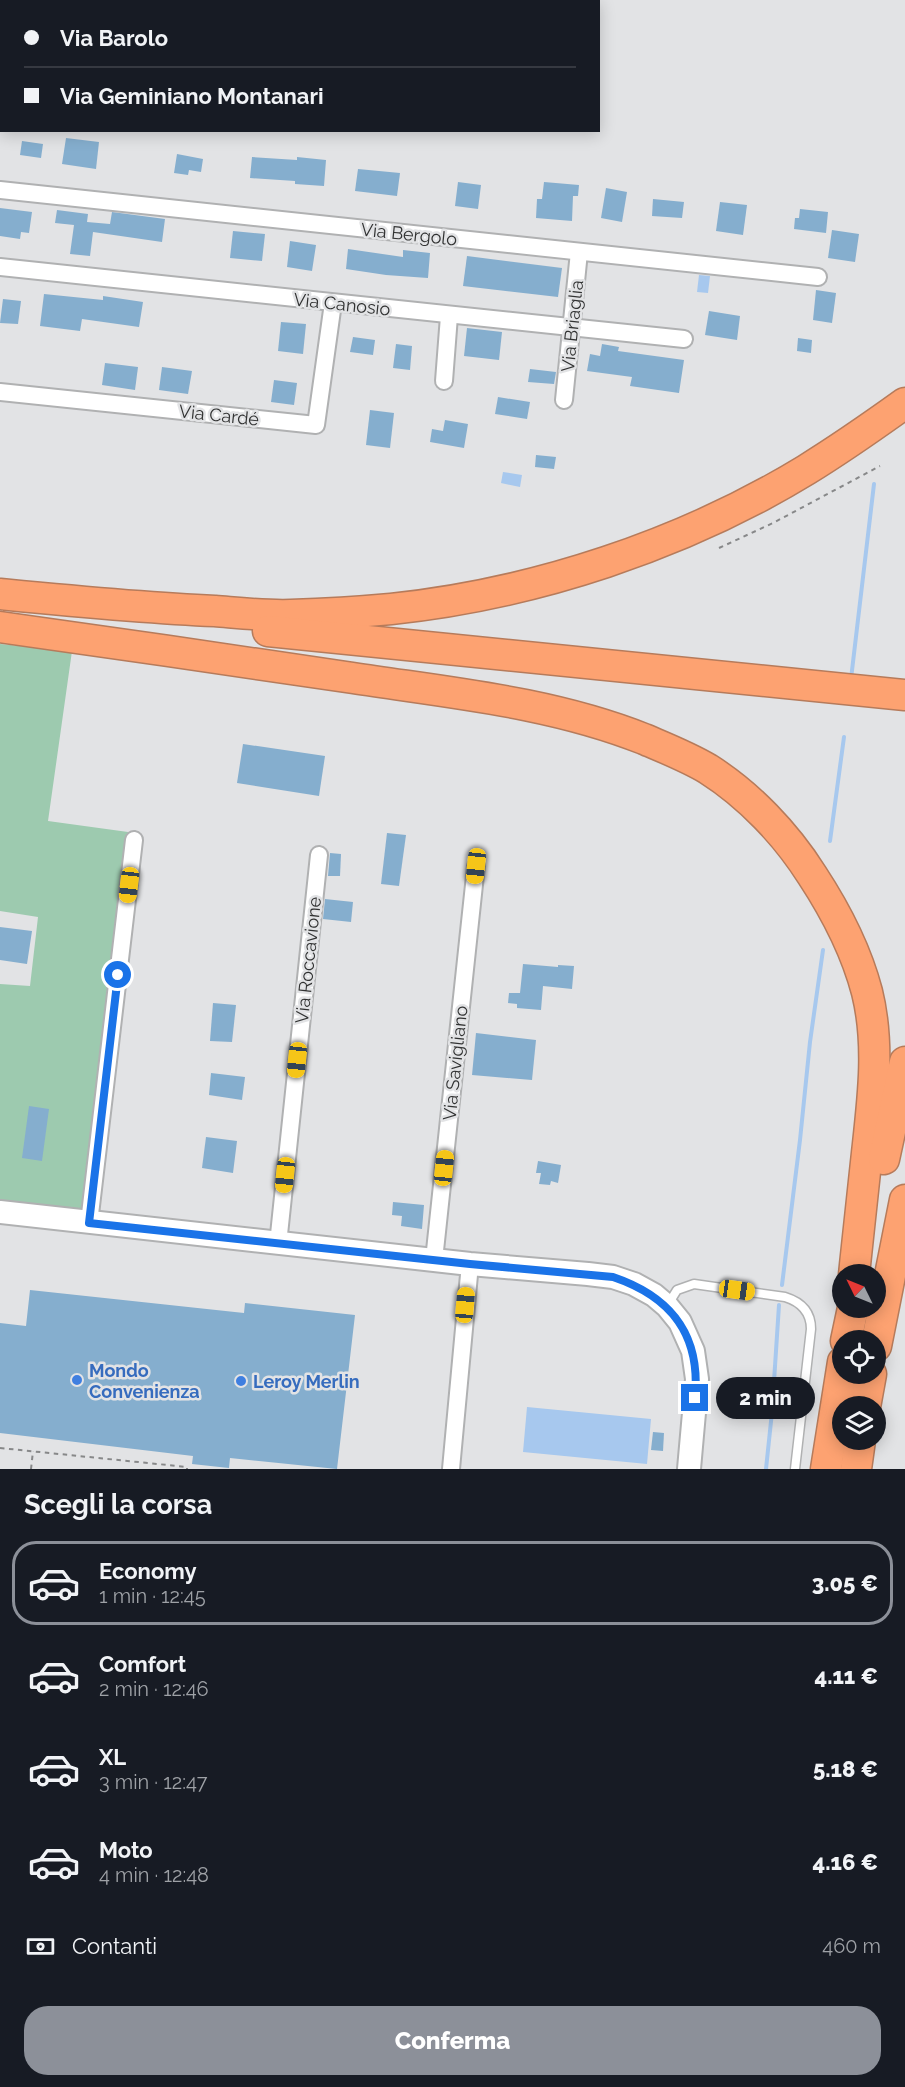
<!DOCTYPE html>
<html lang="it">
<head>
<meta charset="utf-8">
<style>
	body { margin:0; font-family:Raleway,sans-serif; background:#242831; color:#f1f3f6; height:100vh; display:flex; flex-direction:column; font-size:22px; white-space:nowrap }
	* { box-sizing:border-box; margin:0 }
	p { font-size:20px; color:#9ea1a6 }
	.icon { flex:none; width:33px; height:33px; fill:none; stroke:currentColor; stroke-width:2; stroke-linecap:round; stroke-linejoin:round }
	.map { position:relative; height:1469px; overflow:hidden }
	.panel { display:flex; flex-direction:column; background:#171b24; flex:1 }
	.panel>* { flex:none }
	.top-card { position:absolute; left:0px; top:0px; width:600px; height:132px; box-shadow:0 3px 15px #0003; display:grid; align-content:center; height:132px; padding:0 24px; background:#171b24 }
	.needle { width:39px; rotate:313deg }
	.tools { position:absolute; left:832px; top:1264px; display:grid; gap:12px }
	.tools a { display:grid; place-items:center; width:54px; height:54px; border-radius:50%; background:#171b24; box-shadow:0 3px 15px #0003; font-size:30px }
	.end { position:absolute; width:27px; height:27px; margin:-14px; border:8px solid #1a73e8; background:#fff; box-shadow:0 0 0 3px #fff }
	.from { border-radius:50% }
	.bubble { position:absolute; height:42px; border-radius:21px; background:#171b24; box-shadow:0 3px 15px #0003; font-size:20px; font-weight:800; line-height:42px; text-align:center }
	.car { position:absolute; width:18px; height:36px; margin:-18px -9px; border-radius:8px; box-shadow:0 0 4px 2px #0007; background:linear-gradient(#f5c518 24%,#345 0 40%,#f5c518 0 76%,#345 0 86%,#f5c518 0) }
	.top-card b { display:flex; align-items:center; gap:21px; height:57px; font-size:22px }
	.top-card b+b { border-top:2px solid #363941 }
	.top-card i { width:15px; height:15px; background:#f1f3f6 }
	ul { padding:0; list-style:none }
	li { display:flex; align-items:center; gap:18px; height:84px; margin:0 12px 9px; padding:0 12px; border:3px solid transparent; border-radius:24px }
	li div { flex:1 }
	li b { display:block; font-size:22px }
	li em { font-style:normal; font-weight:800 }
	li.current { border-color:#8c9099 }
	li>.icon { width:54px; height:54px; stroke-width:1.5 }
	h2 { padding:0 24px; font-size:27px; line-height:72px }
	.pay { display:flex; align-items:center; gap:15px; height:66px; padding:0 24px; font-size:22px }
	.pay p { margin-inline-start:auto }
	.button { display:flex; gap:12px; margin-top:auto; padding:12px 24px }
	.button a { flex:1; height:69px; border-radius:24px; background:#8c9099; color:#fff; font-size:24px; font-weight:800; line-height:69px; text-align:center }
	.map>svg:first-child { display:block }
	.green { fill:#9dcaaf }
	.water { fill:#a7c8ee }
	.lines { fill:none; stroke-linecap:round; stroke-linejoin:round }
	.stream { stroke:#a7c8ee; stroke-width:4 }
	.building { fill:#85aece }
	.lane-casing { stroke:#b0b1b2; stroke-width:11 }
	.street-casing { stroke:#b0b1b2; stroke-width:20 }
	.secondary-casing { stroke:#b0b1b2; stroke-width:26 }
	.highway-casing { stroke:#b67b5b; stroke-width:33 }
	.path { stroke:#878889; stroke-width:2; stroke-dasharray:4.5 4.5; stroke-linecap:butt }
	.lane { stroke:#fff; stroke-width:8 }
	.street { stroke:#fff; stroke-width:16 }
	.secondary { stroke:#fff; stroke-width:22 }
	.highway { stroke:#fda271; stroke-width:30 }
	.route { stroke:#1a73e8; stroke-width:8 }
	.shop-dot { fill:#3f7fe0; stroke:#e2e3e5; stroke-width:2 }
	.labels { text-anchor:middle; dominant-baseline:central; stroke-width:5; stroke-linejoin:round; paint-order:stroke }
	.street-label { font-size:18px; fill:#313232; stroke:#e2e3e5 }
	.shop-label { font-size:18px; font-weight:bold; fill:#366cbe; stroke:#e2e3e5; text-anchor:start }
</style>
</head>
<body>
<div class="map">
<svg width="905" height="1469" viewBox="0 0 905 1469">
	<rect width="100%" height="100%" fill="#e2e3e5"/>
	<polygon class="green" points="0,644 72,651 48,821 128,832 87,1211 0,1200 0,984 30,986 38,917 0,911"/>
	<g class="water">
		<polygon points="699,275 710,276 708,293 697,292"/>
		<polygon points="503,472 522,475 520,487 501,483"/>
		<polygon points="527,1407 651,1419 647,1464 523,1452"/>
	</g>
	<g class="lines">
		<g class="stream">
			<polyline points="851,679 874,484"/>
			<polyline points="830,841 844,737"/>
			<polyline points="782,1285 800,1140 810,1042 823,950"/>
			<polyline points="766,1469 772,1412 779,1305"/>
		</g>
	</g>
	<g class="building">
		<polygon points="66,138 99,142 96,169 62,164"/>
		<polygon points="22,141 43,144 41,158 20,155"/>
		<polygon points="177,154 203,159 201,172 189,170 188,175 174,173"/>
		<polygon points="252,157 297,160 297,157 326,160 324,186 295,184 295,181 250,178"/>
		<polygon points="358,169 400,173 397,196 355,191"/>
		<polygon points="458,182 481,185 478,209 455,206"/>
		<polygon points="544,182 579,185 578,196 573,196 572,221 536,218 537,199 542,199"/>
		<polygon points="606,188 627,192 622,222 601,218"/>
		<polygon points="653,199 684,202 682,218 652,216"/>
		<polygon points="720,202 747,205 743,235 716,231"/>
		<polygon points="0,208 32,212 29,233 21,232 20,239 0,236"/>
		<polygon points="800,209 828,212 826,233 794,229 795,218 799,218"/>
		<polygon points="57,210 88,214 87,222 110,224 112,212 165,219 162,242 93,232 90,256 70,254 74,225 55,223"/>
		<polygon points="832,230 859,234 855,262 828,258"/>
		<polygon points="233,231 265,234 262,261 230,258"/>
		<polygon points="290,241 316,245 312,271 287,267"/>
		<polygon points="348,249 403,257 403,250 430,253 428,278 386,275 346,269"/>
		<polygon points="467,256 562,268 558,297 463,286"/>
		<polygon points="816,290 836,293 832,323 813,320"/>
		<polygon points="44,294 103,300 103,296 143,302 139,327 82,319 80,331 40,326"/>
		<polygon points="3,299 21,301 18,324 0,323"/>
		<polygon points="709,311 740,316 737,340 705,335"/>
		<polygon points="281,322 306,324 303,354 278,351"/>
		<polygon points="467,328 502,332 499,360 464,356"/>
		<polygon points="353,337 375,340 373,355 350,352"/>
		<polygon points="798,338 812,340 811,353 797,351"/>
		<polygon points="396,344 412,346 410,370 393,368"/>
		<polygon points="602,344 619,347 618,351 684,360 679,393 630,386 632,377 587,371 590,354 600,356"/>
		<polygon points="105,363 138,367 135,390 102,385"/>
		<polygon points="162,367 192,371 188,394 159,390"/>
		<polygon points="530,369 556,372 554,384 528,382"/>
		<polygon points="274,380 297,383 294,405 271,402"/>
		<polygon points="498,397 530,402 527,419 495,414"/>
		<polygon points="370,410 394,413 390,448 366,445"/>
		<polygon points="445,420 468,424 464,448 430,442 432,429 443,431"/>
		<polygon points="536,455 556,457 554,469 535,467"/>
		<polygon points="243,744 325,756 319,796 237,783"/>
		<polygon points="387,833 406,835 399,886 381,884"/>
		<polygon points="330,853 341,854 340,876 328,876"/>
		<polygon points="325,899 353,902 351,922 323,919"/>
		<polygon points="0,927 32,931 27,964 0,960"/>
		<polygon points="523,964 558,967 558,965 574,966 572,989 543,986 541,1010 517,1008 517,1004 508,1003 509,993 520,993"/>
		<polygon points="213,1003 236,1005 232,1042 210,1041"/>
		<polygon points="476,1033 536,1040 532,1080 472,1075"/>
		<polygon points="211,1073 245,1077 242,1100 209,1095"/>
		<polygon points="29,1106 49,1109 42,1161 22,1158"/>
		<polygon points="206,1137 237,1141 233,1173 202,1168"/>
		<polygon points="538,1161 561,1165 558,1183 551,1181 550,1185 539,1184 541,1173 536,1173"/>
		<polygon points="393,1202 424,1205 422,1229 401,1226 402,1216 392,1215"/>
		<polygon points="30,1290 244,1313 245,1303 355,1315 337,1469 230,1458 229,1468 192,1464 193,1456 0,1433 0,1323 26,1326"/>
		<polygon points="653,1432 664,1433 663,1451 651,1450"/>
	</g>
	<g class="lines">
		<g class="lane-casing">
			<path id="lane" d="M667,1306L677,1290L694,1284L785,1297C801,1302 811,1312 811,1329L795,1469"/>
		</g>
		<g class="street-casing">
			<g id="street">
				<polyline points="0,190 818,277"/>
				<polyline points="0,267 684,339"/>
				<polyline points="444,381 449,316"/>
				<polyline points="0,392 316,425 333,303"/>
				<polyline points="564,400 579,252"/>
				<polyline points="89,1223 134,840"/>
				<polyline points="278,1244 319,855"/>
				<polyline points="434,1260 476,866"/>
				<polyline points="451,1469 470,1264"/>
			</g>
		</g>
		<g class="secondary-casing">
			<polyline id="secondary" points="0,1212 470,1264 588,1274 613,1277 634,1284 654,1295 667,1306 680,1322 693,1351 697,1379 689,1469"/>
		</g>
		<g class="highway-casing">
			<g id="highway">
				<path d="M0,594C72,601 143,608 215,611C240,613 266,616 291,615C324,614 358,612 391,609C534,594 683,545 806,470C840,449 873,426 905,403"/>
				<path d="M0,627C118,644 235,660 353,678C451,693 551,702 644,739C665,748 688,757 708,769C749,795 786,834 812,875C835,910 856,950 867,992C880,1044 873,1099 867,1153C863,1193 858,1234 854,1275"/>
				<polyline points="268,631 905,695"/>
				<polyline points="884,1159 905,1062"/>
				<polyline points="846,1341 853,1308"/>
				<polyline points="876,1346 905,1200"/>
				<polyline points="865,1407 871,1374"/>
				<polyline points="826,1469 843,1362"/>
				<polyline points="856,1469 860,1440"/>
			</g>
		</g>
		<g class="path">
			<polyline points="719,548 773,523 880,466"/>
			<polyline points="0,1448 187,1467 187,1469"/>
			<polyline points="31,1469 33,1451"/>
		</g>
		<use href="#lane" class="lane"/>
		<use href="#street" class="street"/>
		<use href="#secondary" class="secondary"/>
		<use href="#highway" class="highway"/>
	</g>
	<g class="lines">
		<path class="route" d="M118,975L89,1223L470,1264L613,1277C672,1297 701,1335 695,1398"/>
	</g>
	<g class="shop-dot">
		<circle cx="77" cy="1380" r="6"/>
		<circle cx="241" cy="1381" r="6"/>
	</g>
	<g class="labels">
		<g class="street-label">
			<text transform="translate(409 234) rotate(6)">Via Bergolo</text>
			<text transform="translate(342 304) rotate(6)">Via Canosio</text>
			<text transform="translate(572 326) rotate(-84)">Via Briaglia</text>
			<text transform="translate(219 415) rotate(6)">Via Cardé</text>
			<text transform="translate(308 960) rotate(-84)">Via Roccavione</text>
			<text transform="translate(455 1063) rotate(-84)">Via Savigliano</text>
		</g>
		<g class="shop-label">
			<text x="89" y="1370">Mondo<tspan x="89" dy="21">Convenienza</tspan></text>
			<text x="253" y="1381">Leroy Merlin</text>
		</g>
	</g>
</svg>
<div class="tools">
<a><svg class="needle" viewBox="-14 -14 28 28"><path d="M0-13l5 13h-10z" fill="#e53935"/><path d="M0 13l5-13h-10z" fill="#9ea1a6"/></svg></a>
<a><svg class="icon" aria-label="locate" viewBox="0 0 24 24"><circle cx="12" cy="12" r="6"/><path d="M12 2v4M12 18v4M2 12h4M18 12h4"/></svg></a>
<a><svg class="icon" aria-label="layers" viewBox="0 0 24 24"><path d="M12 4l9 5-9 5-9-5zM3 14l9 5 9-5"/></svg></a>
</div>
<i class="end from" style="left:118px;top:975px"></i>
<i class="end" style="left:695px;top:1398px"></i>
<div class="bubble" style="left:716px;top:1377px;width:99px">2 min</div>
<i class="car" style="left:476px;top:866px;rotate:186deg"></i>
<i class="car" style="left:129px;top:885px;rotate:187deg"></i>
<i class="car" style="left:297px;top:1060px;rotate:186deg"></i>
<i class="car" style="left:444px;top:1168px;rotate:6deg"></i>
<i class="car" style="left:285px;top:1175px;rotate:186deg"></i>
<i class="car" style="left:737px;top:1290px;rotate:98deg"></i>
<i class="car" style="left:465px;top:1305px;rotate:5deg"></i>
<div class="top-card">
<b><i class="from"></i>Via Barolo</b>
<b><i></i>Via Geminiano Montanari</b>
</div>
</div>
<section class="panel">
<h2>Scegli la corsa</h2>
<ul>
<li class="current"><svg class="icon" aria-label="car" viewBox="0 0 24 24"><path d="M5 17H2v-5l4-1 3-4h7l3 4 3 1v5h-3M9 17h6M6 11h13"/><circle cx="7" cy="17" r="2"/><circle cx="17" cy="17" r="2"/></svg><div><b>Economy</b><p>1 min · 12:45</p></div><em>3.05 €</em></li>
<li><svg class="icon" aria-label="car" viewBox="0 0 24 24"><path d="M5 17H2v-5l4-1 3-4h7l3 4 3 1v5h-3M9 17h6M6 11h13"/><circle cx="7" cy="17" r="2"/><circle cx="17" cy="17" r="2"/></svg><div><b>Comfort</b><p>2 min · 12:46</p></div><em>4.11 €</em></li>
<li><svg class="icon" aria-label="car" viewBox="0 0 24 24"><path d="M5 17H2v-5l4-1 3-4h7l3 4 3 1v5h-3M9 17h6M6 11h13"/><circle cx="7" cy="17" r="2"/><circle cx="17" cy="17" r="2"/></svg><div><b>XL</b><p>3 min · 12:47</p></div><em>5.18 €</em></li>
<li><svg class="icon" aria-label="car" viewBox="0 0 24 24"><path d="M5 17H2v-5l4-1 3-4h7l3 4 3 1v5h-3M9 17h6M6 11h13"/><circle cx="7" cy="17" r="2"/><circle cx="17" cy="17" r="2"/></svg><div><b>Moto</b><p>4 min · 12:48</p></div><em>4.16 €</em></li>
</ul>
<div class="pay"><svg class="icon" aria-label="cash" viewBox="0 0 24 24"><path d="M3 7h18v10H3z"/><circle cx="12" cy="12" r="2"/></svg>Contanti<p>460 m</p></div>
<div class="button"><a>Conferma</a></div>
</section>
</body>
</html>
